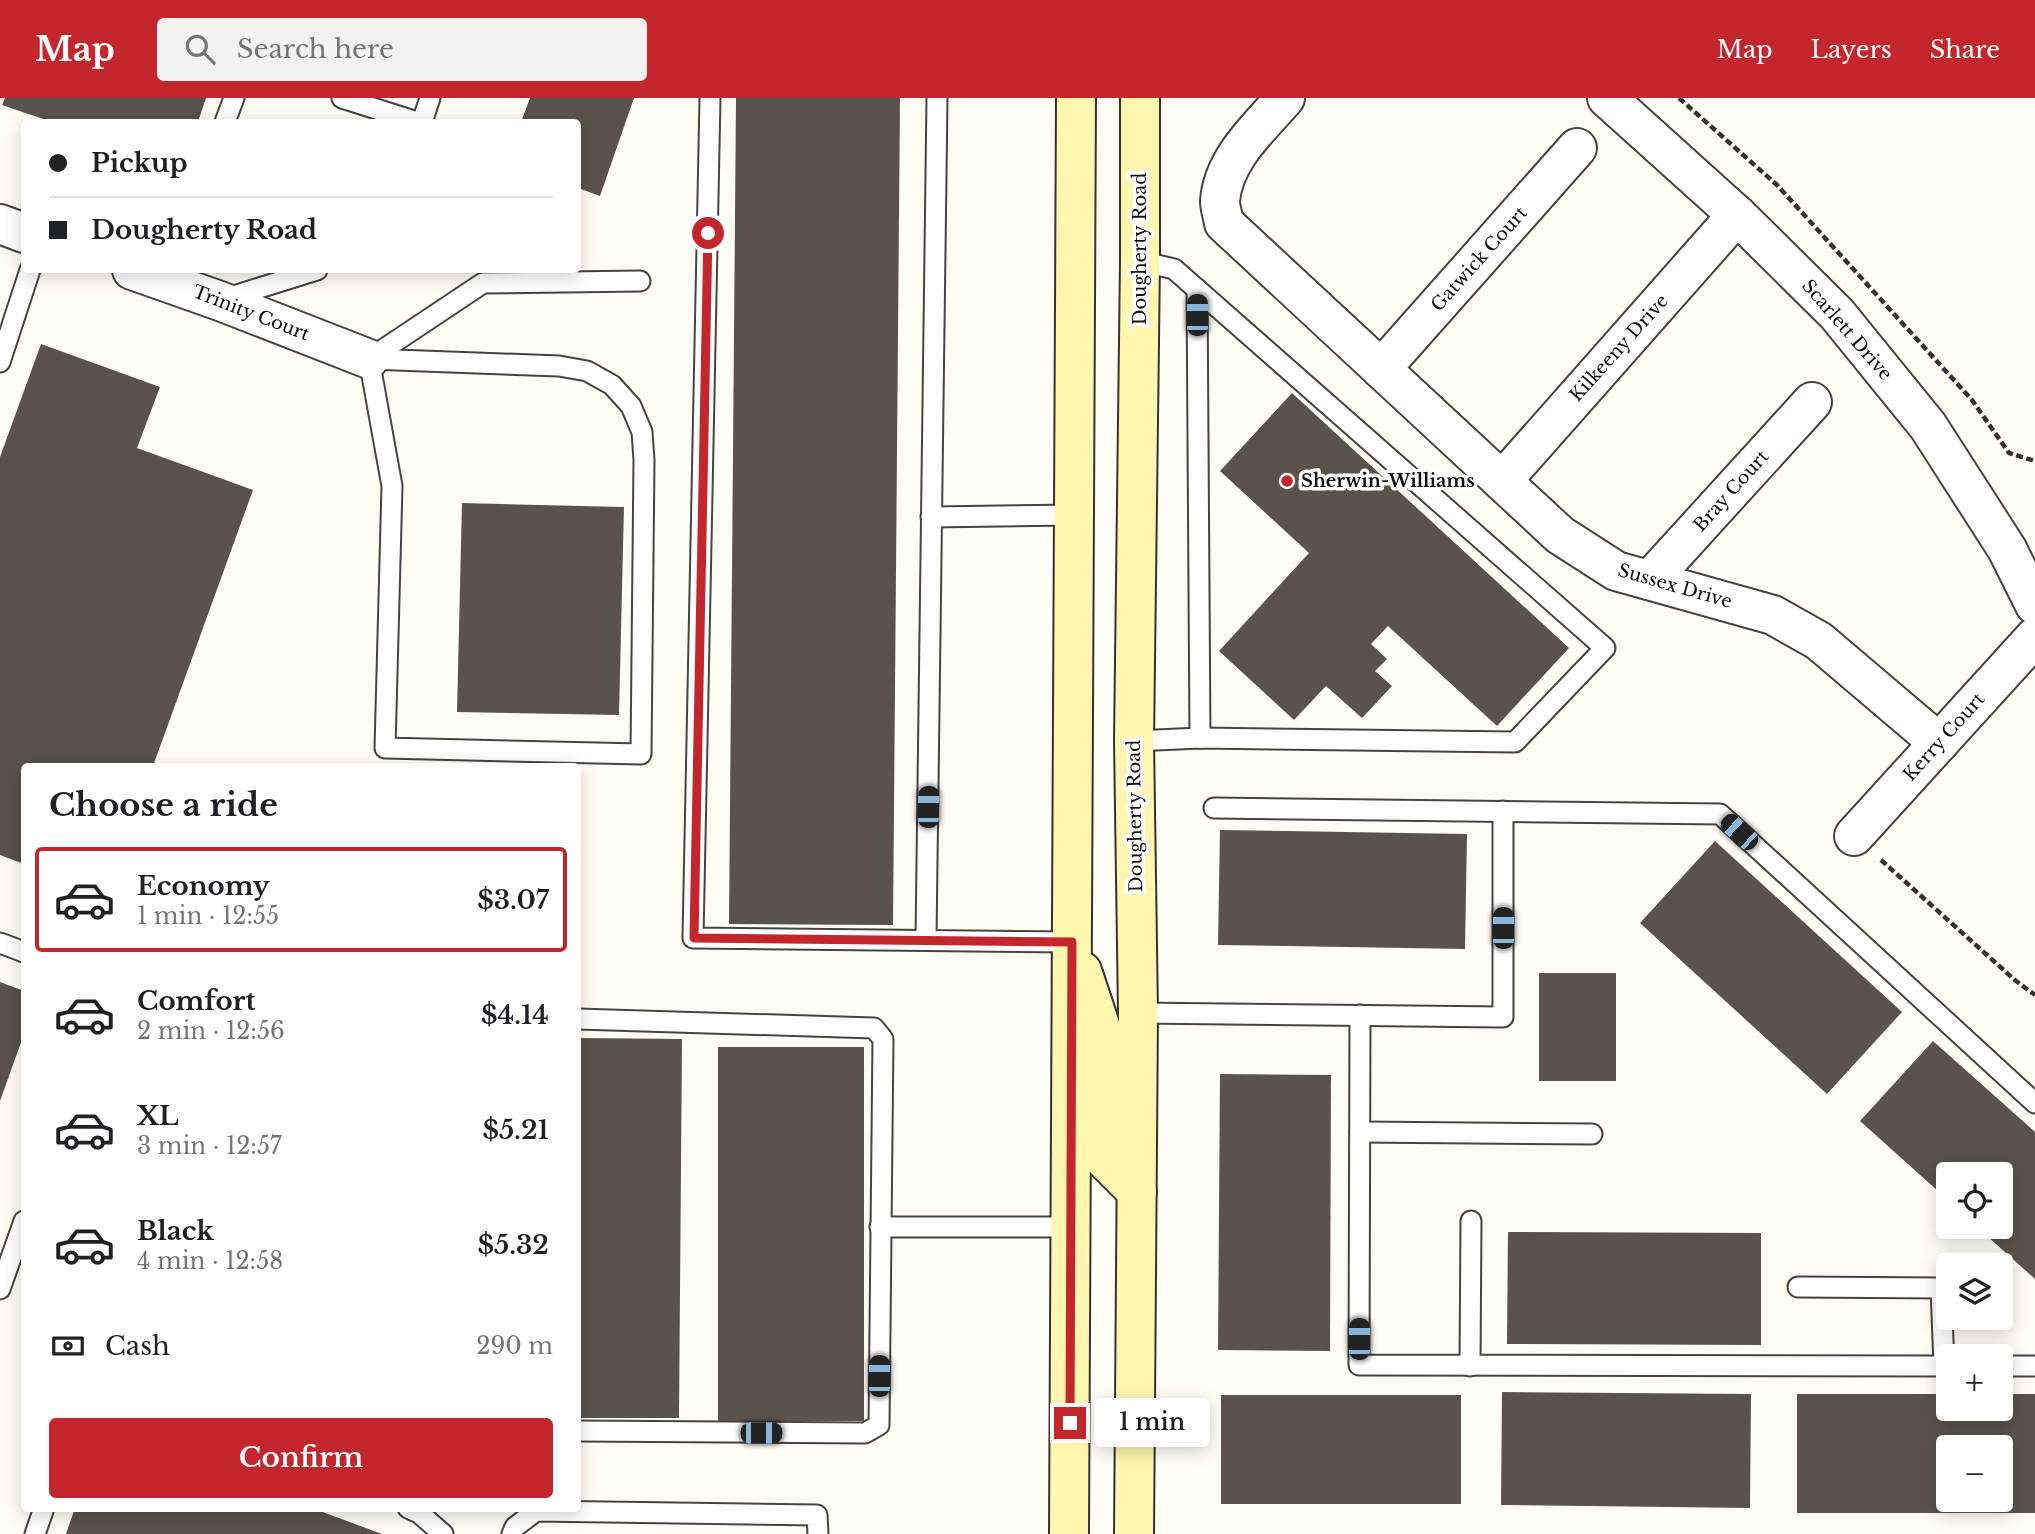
<!DOCTYPE html>
<html lang="en">
<head>
<meta charset="utf-8">
<style>
	body { margin:0; font-family:"Libre Baskerville",serif; background:#f2f2f2; color:#202124; height:100vh; display:flex; flex-direction:column; font-size:26px; white-space:nowrap }
	* { box-sizing:border-box; margin:0 }
	p { font-size:23px; color:#757577 }
	.icon { flex:none; width:38px; height:38px; fill:none; stroke:currentColor; stroke-width:2; stroke-linecap:round; stroke-linejoin:round }
	.map { position:relative; flex:1; overflow:hidden }
	.side { position:absolute; left:21px; top:665px; width:560px; height:749px; display:flex; flex-direction:column; background:#fff; border-radius:7px; box-shadow:0 4px 18px #0003 }
	.side>* { flex:none }
	.hud { position:absolute; left:21px; top:21px; width:560px; height:154px; border-radius:7px; box-shadow:0 4px 18px #0003; display:grid; align-content:center; height:154px; padding:0 28px; background:#fff }
	.fabs { position:absolute; left:1936px; top:1064px; display:grid; gap:14px }
	.fabs a { display:grid; place-items:center; width:77px; height:77px; border-radius:7px; background:#fff; box-shadow:0 4px 18px #0003; font-size:35px }
	.end { position:absolute; width:32px; height:32px; margin:-16px; border:9px solid #c4262e; background:#fff; box-shadow:0 0 0 4px #fff }
	.from { border-radius:50% }
	.bubble { position:absolute; height:49px; border-radius:7px; background:#fff; box-shadow:0 4px 18px #0003; font-size:23px; font-weight:600; line-height:49px; text-align:center }
	.car { position:absolute; width:21px; height:42px; margin:-21px -10px; border-radius:9px; box-shadow:0 0 5px 2px #0007; background:linear-gradient(#222 24%,#8ab4d8 0 40%,#222 0 76%,#8ab4d8 0 86%,#222 0) }
	.hud b { display:flex; align-items:center; gap:24px; height:66px; font-size:26px }
	.hud b+b { border-top:2px solid #e0e0e0 }
	.hud i { width:18px; height:18px; background:#202124 }
	ul { padding:0; list-style:none }
	li { display:flex; align-items:center; gap:21px; height:105px; margin:0 14px 10px; padding:0 14px; border:4px solid transparent; border-radius:7px }
	li div { flex:1 }
	li b { display:block; font-size:26px }
	li em { font-style:normal; font-weight:600 }
	li.selected { border-color:#c4262e }
	li>.icon { width:63px; height:63px; stroke-width:1.5 }
	h2 { padding:0 28px; font-size:32px; line-height:84px }
	.pay { display:flex; align-items:center; gap:18px; height:77px; padding:0 28px; font-size:26px }
	.pay p { margin-inline-start:auto }
	.action { display:flex; gap:14px; margin-top:auto; padding:14px 28px }
	.action a { flex:1; height:80px; border-radius:7px; background:#c4262e; color:#fff; font-size:28px; font-weight:600; line-height:80px; text-align:center }
	header { display:flex; align-items:center; gap:42px; box-sizing:border-box; height:98px; padding:0 35px; background:#c4262e; color:#fff }
	header strong { font-size:33px }
	nav { display:flex; gap:38px; margin-inline-start:auto; font-size:24px }
	.search { width:490px; height:63px; background:#f2f2f2; display:flex; align-items:center; gap:18px; box-sizing:border-box; padding:0 24px; border-radius:7px; color:#757577; font-size:26px }
	.map>svg:first-child { display:block }
	.building { fill:#5a524d; fill-rule:evenodd }
	.lines { fill:none; stroke-linecap:round; stroke-linejoin:round }
	.lane-casing { stroke:#444; stroke-width:23 }
	.street-casing { stroke:#444; stroke-width:42 }
	.secondary-casing { stroke:#333; stroke-width:42 }
	.path { stroke:#333; stroke-width:4.5; stroke-dasharray:7 3.5; stroke-linecap:butt }
	.lane { stroke:#fff; stroke-width:19 }
	.street { stroke:#fff; stroke-width:38 }
	.secondary { stroke:#fff6b0; stroke-width:38 }
	.route { stroke:#c4262e; stroke-width:9 }
	.poi-dot { fill:#c4262e; stroke:#fff; stroke-width:2.5 }
	.labels { text-anchor:middle; dominant-baseline:central; stroke-width:7; stroke-linejoin:round; paint-order:stroke }
	.street-label { font-size:18px; fill:#111; stroke:#fff }
	.poi-label { font-size:18px; font-weight:bold; fill:#111; stroke:#fff; text-anchor:start }
</style>
</head>
<body>
<header>
<strong>Map</strong>
<div class="search"><svg class="icon" aria-label="search" viewBox="0 0 24 24"><circle cx="10" cy="10" r="6"/><path d="M15 15l6 6"/></svg>Search here</div>
<nav><a>Map</a><a>Layers</a><a>Share</a></nav>
</header>
<div class="map">
<svg width="2035" height="1436" viewBox="0 0 2035 1436">
	<rect width="100%" height="100%" fill="#fffdf5"/>
	<g class="building">
		<polygon points="5,0 206,0 198,24 52,24 2,7"/>
		<polygon points="530,0 634,0 600,98 578,90 578,24 521,24"/>
		<polygon points="736,0 900,0 893,827 729,826"/>
		<polygon points="41,246 160,289 137,350 253,392 153,668 24,668 24,766 0,757 0,359"/>
		<polygon points="1292,295 1569,550 1497,628 1388,528 1371,546 1387,561 1375,573 1392,588 1362,620 1326,588 1294,622 1219,553 1309,455 1220,373"/>
		<polygon points="462,405 624,409 619,617 457,614"/>
		<polygon points="1220,732 1467,736 1465,851 1218,847"/>
		<polygon points="1715,743 1902,914 1827,996 1640,825"/>
		<rect x="1539" y="875" width="77" height="108"/>
		<polygon points="0,884 24,893 24,936 0,1003"/>
		<polygon points="578,940 682,941 679,1320 578,1320"/>
		<polygon points="1933,943 2035,1034 2035,1181 1977,1129 2000,1129 2000,1076 1948,1076 1948,1102 1860,1023"/>
		<rect x="718" y="949" width="146" height="374"/>
		<polygon points="1220,976 1331,977 1330,1253 1218,1252"/>
		<polygon points="1508,1134 1761,1135 1761,1247 1507,1246"/>
		<polygon points="1502,1294 1751,1296 1750,1410 1501,1407"/>
		<path d="M1797,1296H1948V1311H2000V1296H2035V1415H1797ZM1948,1349H2000V1402H1948Z"/>
		<rect x="1221" y="1297" width="240" height="109"/>
		<polygon points="75,1410 312,1410 382,1436 66,1436"/>
	</g>
	<g class="lines">
		<g class="lane-casing">
			<g id="lane">
				<polyline points="342,0 417,24"/>
				<polyline points="710,0 693,840 1072,844"/>
				<polyline points="225,24 234,0"/>
				<polyline points="422,24 430,0"/>
				<polyline points="1197,191 1200,640"/>
				<polyline points="224,201 317,172"/>
				<polygon points="369,261 559,268 587,273 612,287 631,308 642,334 644,362 641,656 385,650 392,388"/>
				<polyline points="369,261 483,185 640,183"/>
				<polyline points="0,264 30,172"/>
				<polyline points="931,419 1074,417"/>
				<polyline points="1134,643 1200,640 1515,644 1605,550 1174,171 1140,163"/>
				<polyline points="1214,710 1720,716 2035,1005"/>
				<polyline points="926,841 937,0"/>
				<polyline points="0,845 24,854"/>
				<polyline points="1138,915 1503,919 1503,713"/>
				<polyline points="1360,917 1359,1267 1944,1268 1941,1190 1798,1189"/>
				<polyline points="578,921 874,930 883,941 879,1327 865,1335 578,1333"/>
				<polyline points="1360,1034 1592,1036"/>
				<polyline points="880,1129 1071,1129"/>
				<polyline points="0,1191 24,1123"/>
				<polyline points="1470,1268 1471,1123"/>
				<polyline points="2000,1268 2035,1268"/>
				<polyline points="408,1410 419,1415 443,1436"/>
				<polyline points="35,1436 44,1410"/>
				<polyline points="512,1436 515,1429 536,1413 817,1417 818,1436"/>
			</g>
		</g>
		<g class="street-casing">
			<g id="street">
				<path d="M1285,0C1259,30 1223,61 1220,103C1220,110 1223,118 1224,125L1560,437L1616,473L1773,517L1819,543L1939,645"/>
				<polyline points="1607,0 1737,117 1837,216 1928,328 2007,451 2035,507"/>
				<polyline points="0,126 24,135"/>
				<polyline points="132,172 220,203 369,261"/>
				<polyline points="1381,271 1577,50"/>
				<polyline points="1502,383 1737,117"/>
				<polyline points="1650,482 1812,304"/>
				<polyline points="1854,738 2035,539"/>
			</g>
		</g>
		<g class="secondary-casing">
			<g id="secondary">
				<polyline points="1082,873 1100,927 1100,1057 1137,1094"/>
				<polyline points="1069,1436 1076,0"/>
				<polyline points="1134,1436 1138,915 1134,643 1140,163 1140,0"/>
			</g>
		</g>
		<g class="path">
			<polyline points="1679,0 1777,87 1972,302 2009,355 2035,363"/>
			<polyline points="1881,762 2016,883 2035,897"/>
		</g>
		<use href="#lane" class="lane"/>
		<use href="#street" class="street"/>
		<use href="#secondary" class="secondary"/>
	</g>
	<g class="lines">
		<polyline class="route" points="708,135 694,840 1072,844 1070,1325"/>
	</g>
	<circle class="poi-dot" cx="1287" cy="383" r="7"/>
	<g class="labels">
		<g class="street-label">
			<text transform="translate(1140 151) rotate(-90)">Dougherty Road</text>
			<text transform="translate(1479 161) rotate(-48)">Gatwick Court</text>
			<text transform="translate(251 215) rotate(21)">Trinity Court</text>
			<text transform="translate(1847 232) rotate(49)">Scarlett Drive</text>
			<text transform="translate(1619 250) rotate(-48)">Kilkeeny Drive</text>
			<text transform="translate(1731 393) rotate(-48)">Bray Court</text>
			<text transform="translate(1675 488) rotate(16)">Sussex Drive</text>
			<text transform="translate(1944 639) rotate(-48)">Kerry Court</text>
			<text transform="translate(1135 718) rotate(-91)">Dougherty Road</text>
		</g>
		<g class="poi-label">
			<text x="1301" y="383">Sherwin-Williams</text>
		</g>
	</g>
</svg>
<div class="fabs">
<a><svg class="icon" aria-label="locate" viewBox="0 0 24 24"><circle cx="12" cy="12" r="6"/><path d="M12 2v4M12 18v4M2 12h4M18 12h4"/></svg></a>
<a><svg class="icon" aria-label="layers" viewBox="0 0 24 24"><path d="M12 4l9 5-9 5-9-5zM3 14l9 5 9-5"/></svg></a>
<a>+</a>
<a>−</a>
</div>
<i class="end from" style="left:708px;top:135px"></i>
<i class="end" style="left:1070px;top:1325px"></i>
<div class="bubble" style="left:1094px;top:1300px;width:116px">1 min</div>
<i class="car" style="left:1197px;top:217px;rotate:0deg"></i>
<i class="car" style="left:928px;top:709px;rotate:1deg"></i>
<i class="car" style="left:1739px;top:734px;rotate:312deg"></i>
<i class="car" style="left:1503px;top:830px;rotate:0deg"></i>
<i class="car" style="left:1359px;top:1241px;rotate:0deg"></i>
<i class="car" style="left:879px;top:1278px;rotate:0deg"></i>
<i class="car" style="left:761px;top:1335px;rotate:90deg"></i>
<div class="hud">
<b><i class="from"></i>Pickup</b>
<b><i></i>Dougherty Road</b>
</div>
<section class="side">
<h2>Choose a ride</h2>
<ul>
<li class="selected"><svg class="icon" aria-label="car" viewBox="0 0 24 24"><path d="M5 17H2v-5l4-1 3-4h7l3 4 3 1v5h-3M9 17h6M6 11h13"/><circle cx="7" cy="17" r="2"/><circle cx="17" cy="17" r="2"/></svg><div><b>Economy</b><p>1 min · 12:55</p></div><em>$3.07</em></li>
<li><svg class="icon" aria-label="car" viewBox="0 0 24 24"><path d="M5 17H2v-5l4-1 3-4h7l3 4 3 1v5h-3M9 17h6M6 11h13"/><circle cx="7" cy="17" r="2"/><circle cx="17" cy="17" r="2"/></svg><div><b>Comfort</b><p>2 min · 12:56</p></div><em>$4.14</em></li>
<li><svg class="icon" aria-label="car" viewBox="0 0 24 24"><path d="M5 17H2v-5l4-1 3-4h7l3 4 3 1v5h-3M9 17h6M6 11h13"/><circle cx="7" cy="17" r="2"/><circle cx="17" cy="17" r="2"/></svg><div><b>XL</b><p>3 min · 12:57</p></div><em>$5.21</em></li>
<li><svg class="icon" aria-label="car" viewBox="0 0 24 24"><path d="M5 17H2v-5l4-1 3-4h7l3 4 3 1v5h-3M9 17h6M6 11h13"/><circle cx="7" cy="17" r="2"/><circle cx="17" cy="17" r="2"/></svg><div><b>Black</b><p>4 min · 12:58</p></div><em>$5.32</em></li>
</ul>
<div class="pay"><svg class="icon" aria-label="cash" viewBox="0 0 24 24"><path d="M3 7h18v10H3z"/><circle cx="12" cy="12" r="2"/></svg>Cash<p>290 m</p></div>
<div class="action"><a>Confirm</a></div>
</section>
</div>
</body>
</html>
